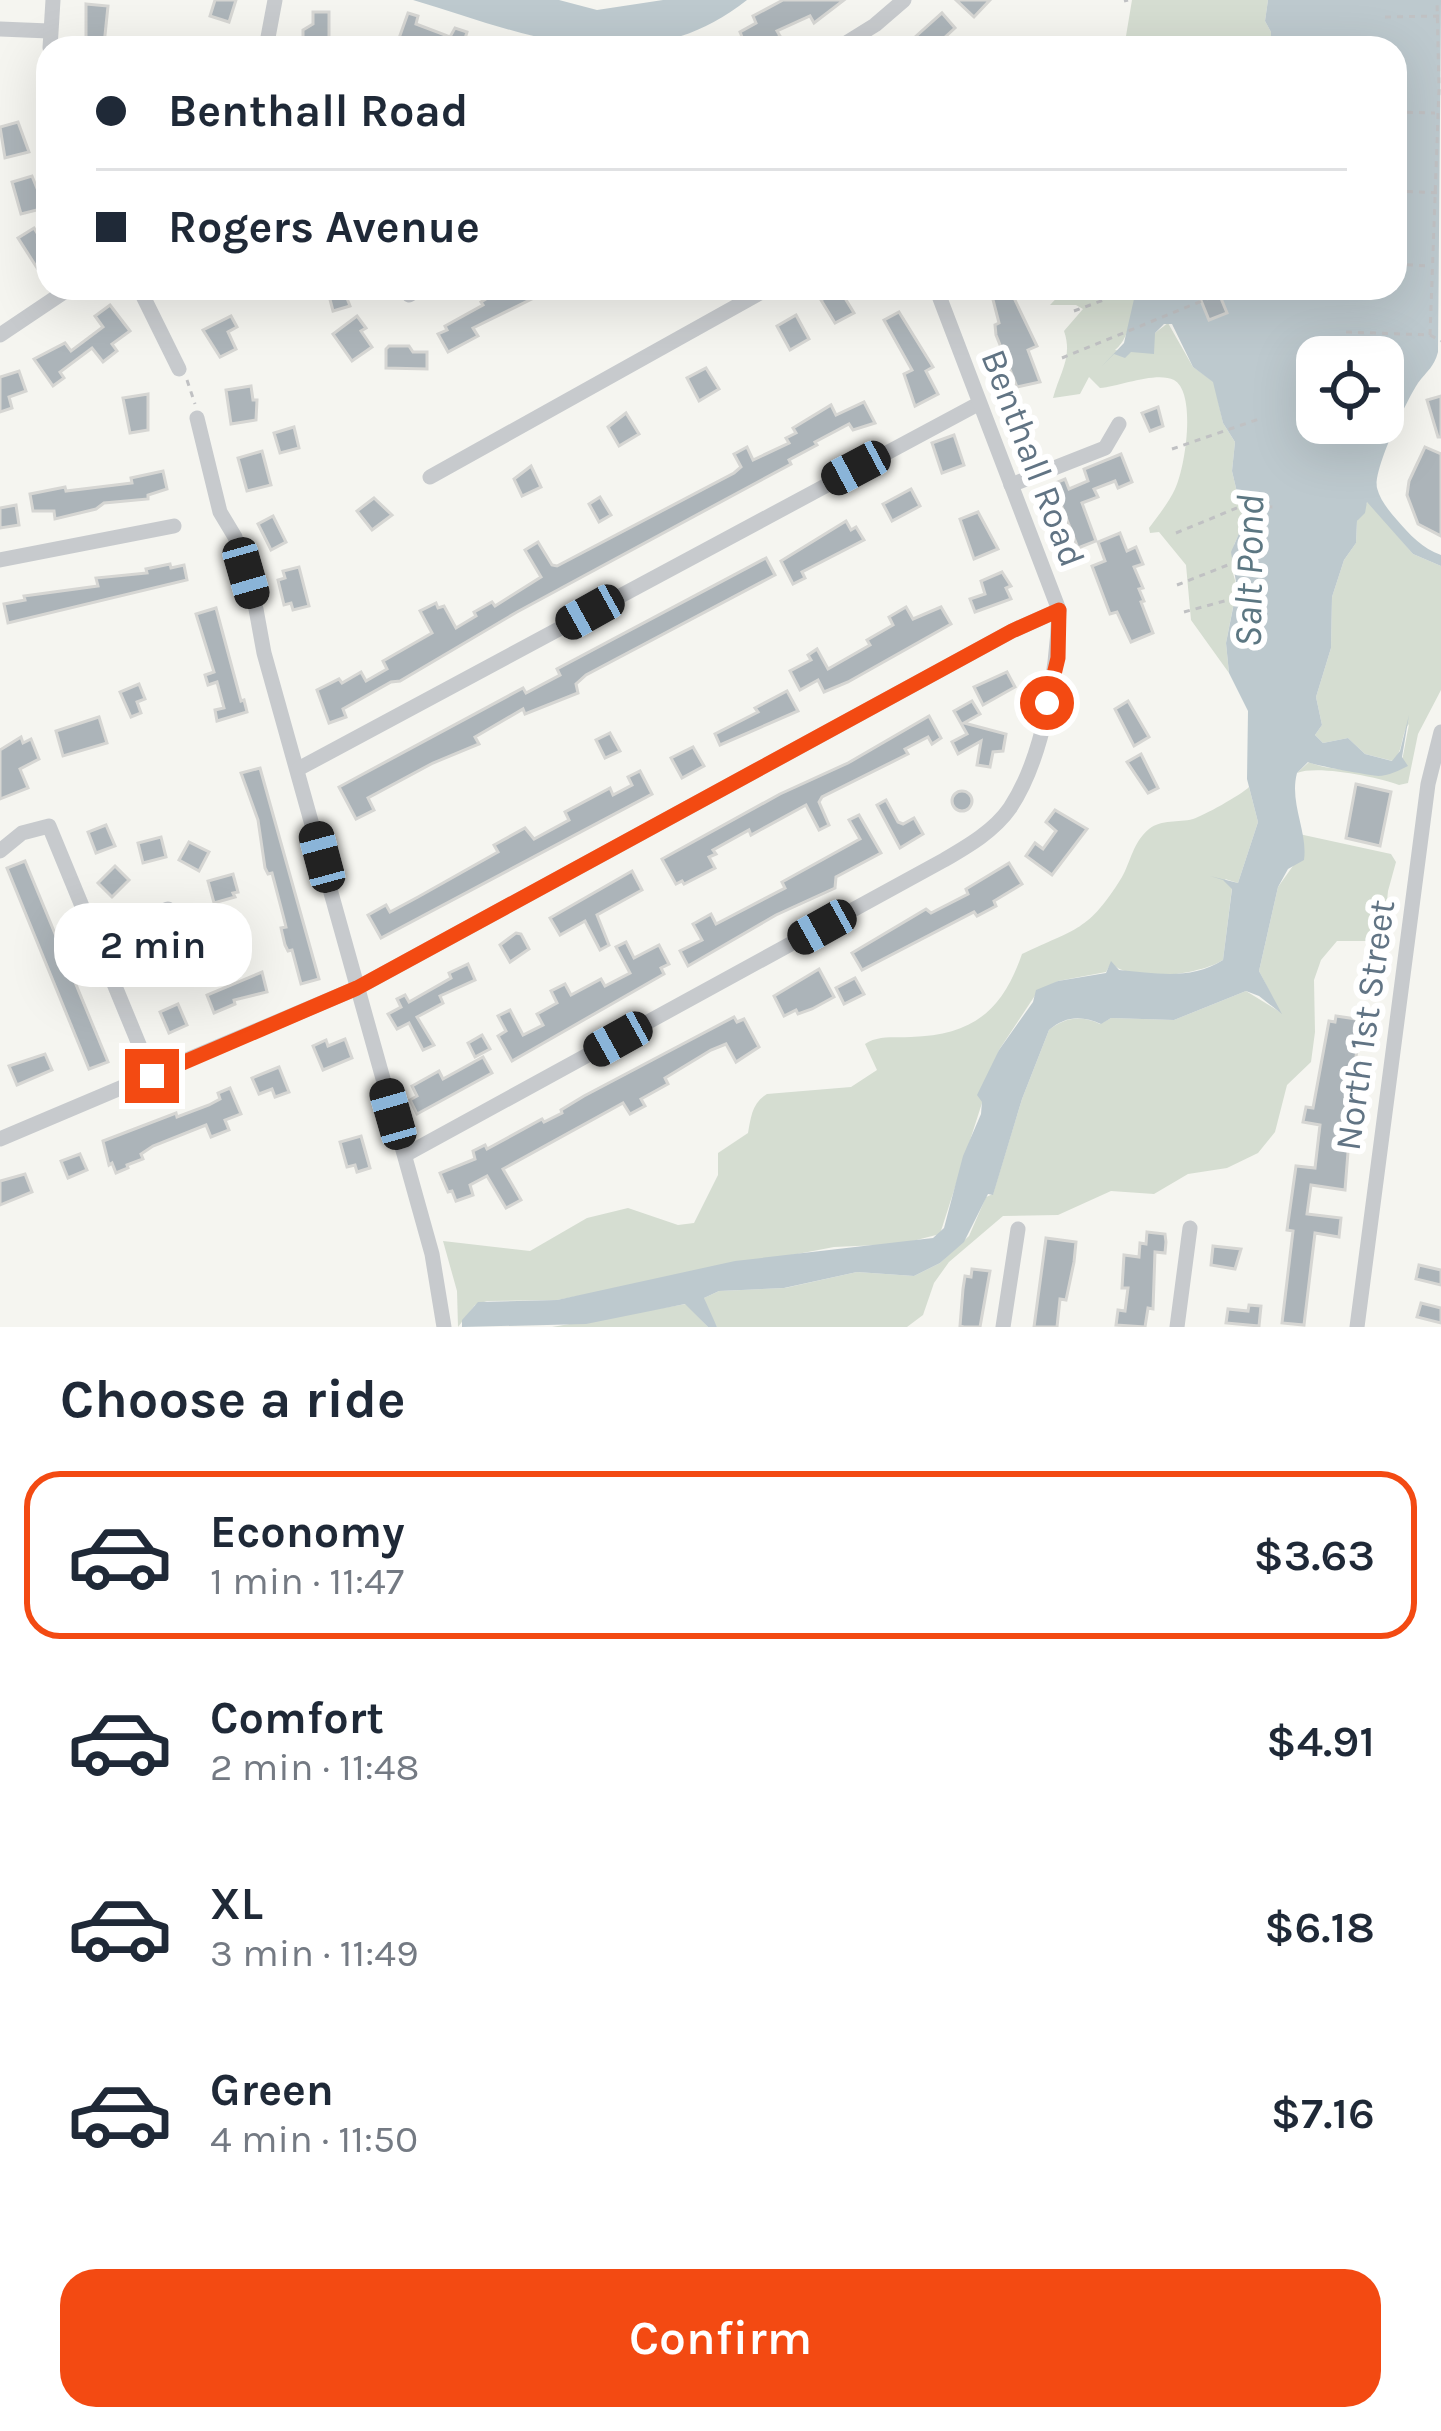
<!DOCTYPE html>
<html lang="en">
<head>
<meta charset="utf-8">
<style>
	body { margin:0; font-family:Karla,sans-serif; background:#f6f6f7; color:#1f2937; height:100vh; display:flex; flex-direction:column; font-size:45px; white-space:nowrap }
	* { box-sizing:border-box; margin:0 }
	p { font-size:39px; color:#747a83 }
	.icon { flex:none; width:66px; height:66px; fill:none; stroke:currentColor; stroke-width:2; stroke-linecap:round; stroke-linejoin:round }
	.map { position:relative; height:1327px; overflow:hidden }
	.panel { display:flex; flex-direction:column; background:#fff; flex:1 }
	.panel>* { flex:none }
	.banner { position:absolute; left:36px; top:36px; width:1371px; height:264px; border-radius:36px; box-shadow:0 12px 48px #0002; display:grid; align-content:center; height:264px; padding:0 60px; background:#fff }
	.fabs { position:absolute; left:1296px; top:336px; display:grid; gap:24px }
	.fabs a { display:grid; place-items:center; width:108px; height:108px; border-radius:24px; background:#fff; box-shadow:0 12px 48px #0002; font-size:60px }
	.end { position:absolute; width:54px; height:54px; margin:-27px; border:15px solid #f34a12; background:#fff; box-shadow:0 0 0 6px #fff }
	.from { border-radius:50% }
	.bubble { position:absolute; height:84px; border-radius:36px; background:#fff; box-shadow:0 12px 48px #0002; font-size:39px; font-weight:600; line-height:84px; text-align:center }
	.car { position:absolute; width:36px; height:72px; margin:-36px -18px; border-radius:15px; box-shadow:0 0 9px 3px #0007; background:linear-gradient(#222 24%,#8ab4d8 0 40%,#222 0 76%,#8ab4d8 0 86%,#222 0) }
	.banner b { display:flex; align-items:center; gap:42px; height:114px; font-size:45px }
	.banner b+b { border-top:3px solid #e0e1e3 }
	.banner i { width:30px; height:30px; background:#1f2937 }
	ul { padding:0; list-style:none }
	li { display:flex; align-items:center; gap:36px; height:168px; margin:0 24px 18px; padding:0 36px; border:6px solid transparent; border-radius:36px }
	li div { flex:1 }
	li b { display:block; font-size:45px }
	li em { font-style:normal; font-weight:600 }
	li.current { border-color:#f34a12 }
	li>.icon { width:108px; height:108px; stroke-width:1.5 }
	h2 { padding:0 60px; font-size:54px; line-height:144px }
	.button { display:flex; gap:24px; margin-top:auto; padding:24px 60px }
	.button a { flex:1; height:138px; border-radius:36px; background:#f34a12; color:#fff; font-size:48px; font-weight:600; line-height:138px; text-align:center }
	.map>svg:first-child { display:block }
	.green { fill:#d5ddd1 }
	.water { fill:#bdc9ce; fill-rule:evenodd }
	.building { fill:#acb4b9; stroke:#d6d6d3; stroke-width:3 }
	.lines { fill:none; stroke-linecap:round; stroke-linejoin:round }
	.path { stroke:#c0c1c3; stroke-width:3; stroke-dasharray:6 6; stroke-linecap:butt }
	.minor { stroke:#c7cacd; stroke-width:15 }
	.route { stroke:#f34a12; stroke-width:15 }
	.labels { text-anchor:middle; dominant-baseline:central; stroke-width:12; stroke-linejoin:round; paint-order:stroke }
	.street-label { font-size:36px; fill:#617484; stroke:#fff }
	.water-label { font-size:39px; font-style:italic; fill:#5c7782; stroke:#fff }
</style>
</head>
<body>
<div class="map">
<svg width="1441" height="1327" viewBox="0 0 1441 1327">
	<rect width="100%" height="100%" fill="#f5f5f0"/>
	<g class="green">
		<polygon points="1132,0 1268,0 1265,21 1271,32 1271,48 1124,48"/>
		<path d="M1066,288H1143C1129,307 1133,336 1115,350L1130,352L1168,323L1193,367L1214,382L1223,423L1235,442L1232,471L1244,522L1234,545L1232,570L1237,587L1226,643L1229,673L1191,620L1186,565L1159,532L1150,533L1149,528C1158,516 1169,502 1175,489C1185,469 1197,393 1174,380C1157,371 1120,386 1100,388L1089,377L1080,394L1053,398C1060,372 1073,357 1064,331L1083,309L1076,305H1050Z"/>
		<path d="M1368,501L1413,554L1441,566V690L1418,734L1408,783L1399,785C1377,777 1318,765 1297,773L1309,762C1330,772 1355,767 1378,776L1402,761L1409,724C1400,735 1404,751 1393,761L1365,754L1348,738L1323,743L1315,735L1322,725L1316,697L1331,648L1332,597L1344,560L1356,543L1357,521Z"/>
		<path d="M1249,787L1258,822L1238,883L1225,879L1232,888L1223,960C1199,975 1132,984 1111,963L1106,972L1058,981L1036,994L999,1050L940,1234L901,1244L834,1247L557,1300L487,1301L475,1305L458,1327L457,1291L443,1241L530,1251L587,1218L628,1208L678,1225L694,1223L718,1175V1153L748,1133C751,1117 752,1103 767,1094L851,1087L877,1070L865,1044C878,1035 895,1038 911,1037C973,1035 1002,1011 1022,954C1076,928 1088,932 1122,877C1131,861 1133,842 1149,829C1162,819 1178,823 1193,819C1203,816 1241,795 1249,787Z"/>
		<path d="M1299,834L1391,854L1396,862L1388,891L1383,941H1337L1321,960L1314,980L1315,1032L1311,1062L1287,1085L1275,1132L1258,1153L1227,1168L1188,1174L1154,1194L1111,1191L1058,1215L1003,1216L949,1262L934,1283L923,1315L907,1327H717L705,1306L704,1298L719,1291L785,1288L857,1272L914,1276L940,1263L969,1236L986,1197L993,1194L1022,1099L1049,1030C1065,1017 1082,1015 1100,1024L1111,1018L1174,1020L1246,991L1280,1012L1259,971L1278,887L1295,863Z"/>
		<polygon points="686,1304 708,1327 552,1327"/>
	</g>
	<g class="water">
		<path d="M413,0H559L597,10L663,0H747C638,85 529,35 413,0Z"/>
		<path d="M1268,0H1441L1438,352C1434,367 1427,371 1418,383C1407,400 1373,469 1377,488C1380,500 1389,511 1397,520C1409,534 1423,549 1441,555V566L1413,554L1367,502L1365,513L1357,521L1356,543L1344,560L1332,597L1331,648L1316,697L1322,725L1315,735L1323,743L1348,738L1365,754L1392,761L1400,751L1409,715L1402,757L1408,766C1400,770 1388,776 1378,776C1369,775 1316,766 1308,762L1297,773C1289,803 1308,832 1304,860L1288,869L1278,887L1259,971L1282,1014L1259,996L1246,991L1174,1020L1111,1018L1101,1024C1082,1015 1065,1016 1049,1030L1022,1099L993,1195L988,1194L964,1242L940,1263L914,1276L857,1272L784,1288L719,1291L704,1298L717,1327H708L685,1304L586,1324L462,1327V1320L478,1302L557,1300L735,1261L933,1238L944,1228L963,1156L981,1114L982,1102L977,1095L999,1050L1033,1002L1036,990L1058,981L1106,973L1111,961L1119,970C1155,973 1190,981 1223,960L1232,889L1223,880L1210,876L1238,883L1258,822L1247,779L1248,711L1229,673L1226,643L1237,588L1231,552L1244,522L1232,471L1235,442L1223,423L1213,382L1193,367L1172,324H1164L1155,333L1154,354L1131,352L1125,358L1114,354L1102,366L1124,343L1134,299L1143,288H1395V48H1271V32L1265,21ZM1317,357H1383V423H1317Z"/>
	</g>
	<g class="building">
		<polygon points="215,0 236,0 229,22 210,16"/>
		<polygon points="783,0 844,0 814,23 810,16 777,31 780,36 760,48 717,48 742,37 740,32 756,23 753,16"/>
		<polygon points="956,0 990,0 974,17"/>
		<polygon points="86,4 108,6 104,45 86,43"/>
		<polygon points="313,12 329,12 329,48 303,48 303,30 313,24"/>
		<polygon points="408,13 418,16 416,24 450,37 455,28 467,32 465,39 485,44 484,48 418,48 398,41"/>
		<polygon points="942,13 955,28 933,48 923,48 914,38"/>
		<polygon points="18,122 29,152 5,158 0,127"/>
		<polygon points="32,176 45,208 21,214 12,182"/>
		<polygon points="34,228 48,251 48,265 39,271 18,238"/>
		<polygon points="327,288 343,288 350,306 333,311"/>
		<polygon points="483,288 554,288 473,328 478,336 448,352 438,334 447,330 445,326 483,305 481,302 489,297"/>
		<polygon points="990,288 1014,288 1014,298 1037,346 1028,350 1040,382 1017,387 996,335 995,325 999,323"/>
		<polygon points="840,290 854,313 835,323 821,300"/>
		<polygon points="1218,291 1227,313 1209,320 1200,298"/>
		<polygon points="110,305 130,331 112,344 117,351 103,362 92,348 60,372 64,378 53,386 34,359 65,343 71,351 103,327 95,316"/>
		<polygon points="899,312 933,367 926,371 938,394 915,406 904,374 912,370 884,320"/>
		<polygon points="796,315 809,339 790,350 777,326"/>
		<polygon points="231,316 237,327 228,332 236,349 220,357 203,330"/>
		<polygon points="357,316 366,328 361,331 372,347 352,361 333,334"/>
		<polygon points="389,346 409,346 413,352 427,352 427,369 386,368 386,349"/>
		<polygon points="706,368 719,389 699,401 687,378"/>
		<polygon points="19,371 26,391 9,397 12,408 0,412 0,377"/>
		<polygon points="251,386 253,400 257,400 256,420 231,424 226,390"/>
		<polygon points="148,394 148,430 130,433 123,398"/>
		<polygon points="1441,396 1441,437 1438,437 1427,400"/>
		<polygon points="864,402 875,423 853,430 849,424 815,442 817,445 789,460 791,464 517,612 400,681 391,682 343,709 346,717 329,723 317,690 339,679 342,683 361,672 366,681 387,669 383,661 432,633 420,611 436,603 438,608 444,606 456,628 476,616 474,612 492,602 495,606 541,577 525,550 538,542 552,565 557,566 734,473 741,467 734,454 747,447 753,460 789,443 786,438 796,433 793,428 831,405 836,415"/>
		<polygon points="1158,407 1163,426 1150,431 1142,413"/>
		<polygon points="626,413 639,434 619,446 608,427"/>
		<polygon points="294,427 299,448 280,453 274,433"/>
		<polygon points="954,435 964,465 942,473 932,443"/>
		<polygon points="1425,447 1441,454 1441,536 1418,524 1407,495 1409,481"/>
		<polygon points="262,451 271,485 247,491 238,458"/>
		<polygon points="1121,454 1132,482 1118,488 1115,481 1094,489 1098,497 1082,503 1096,541 1078,548 1053,484 1065,479 1069,489 1088,481 1084,469"/>
		<polygon points="531,466 541,487 522,496 514,479"/>
		<polygon points="163,471 167,489 148,495 148,499 104,503 96,509 55,519 54,511 33,511 30,494 65,487 66,491 132,483 131,478"/>
		<polygon points="911,489 920,506 892,521 883,504"/>
		<polygon points="600,497 611,515 599,522 589,504"/>
		<polygon points="374,498 392,515 372,530 357,511"/>
		<polygon points="16,505 19,525 0,528 0,508"/>
		<polygon points="978,512 998,549 974,559 960,519"/>
		<polygon points="273,516 286,542 271,550 258,524"/>
		<polygon points="846,521 851,530 856,527 864,540 802,572 805,578 793,584 781,561"/>
		<polygon points="1120,533 1127,551 1136,547 1143,564 1134,567 1143,588 1139,589 1144,601 1141,602 1153,633 1131,642 1117,612 1110,614 1092,566 1105,561 1098,542"/>
		<polygon points="766,558 775,575 586,675 576,684 578,693 525,714 523,709 475,737 479,744 433,763 368,798 374,810 356,819 339,787 523,688 526,693 560,675 557,669"/>
		<polygon points="170,564 171,568 184,565 187,580 8,623 4,604 25,600 24,596 98,586 96,578 147,573 146,569"/>
		<polygon points="299,567 309,606 293,610 291,603 284,605 278,580 285,578 283,571"/>
		<polygon points="1002,572 1011,586 1006,588 1011,599 975,612 970,599 985,594 981,581"/>
		<polygon points="906,607 913,619 941,607 951,624 848,682 824,692 818,680 800,690 790,671 811,660 808,655 817,649 828,669 870,645 867,640 893,625 889,617"/>
		<polygon points="216,608 241,701 244,700 247,712 217,721 215,710 224,708 217,682 208,685 205,675 214,672 196,614"/>
		<polygon points="1007,672 1015,687 983,705 974,687"/>
		<polygon points="139,684 145,699 137,702 141,713 131,717 120,692"/>
		<polygon points="787,691 798,711 720,745 715,734 758,712 755,708"/>
		<polygon points="972,701 980,714 964,723 1006,734 1003,751 993,752 990,767 977,765 981,741 958,754 952,742 967,734 954,711"/>
		<polygon points="1128,701 1149,737 1134,746 1115,709"/>
		<polygon points="929,716 941,738 932,744 928,737 905,749 908,754 822,797 819,802 829,825 819,830 806,805 751,835 749,830 713,850 716,854 709,857 715,868 684,884 682,881 676,884 662,859 780,794 848,763"/>
		<polygon points="99,717 107,743 63,756 56,731"/>
		<polygon points="610,733 620,751 605,758 596,740"/>
		<polygon points="21,737 23,743 31,739 39,759 20,769 28,788 0,799 0,750"/>
		<polygon points="693,747 704,766 682,778 671,758"/>
		<polygon points="1141,754 1158,788 1148,793 1127,762"/>
		<polygon points="260,768 319,979 301,984 292,950 288,951 285,945 281,928 286,927 283,915 272,873 268,874 265,868 258,820 241,773"/>
		<polygon points="640,771 652,794 381,938 368,915 386,905 390,912 418,897 498,852 494,845 525,828 534,839 569,820 565,812 610,788 613,795 632,785 628,777"/>
		<polygon points="1356,784 1391,792 1380,846 1346,838"/>
		<circle cx="962" cy="801" r="10"/>
		<polygon points="886,800 898,822 903,824 914,818 923,834 900,848 877,805"/>
		<polygon points="1055,810 1087,829 1052,875 1026,856 1035,843 1043,849 1056,831 1046,822"/>
		<polygon points="859,815 881,853 836,877 835,888 776,915 688,966 680,951 702,940 693,924 711,914 716,924 785,888 782,882 860,839 849,820"/>
		<polygon points="106,825 115,846 96,853 88,832"/>
		<polygon points="161,837 166,857 143,863 138,843"/>
		<polygon points="189,842 209,852 199,871 179,860"/>
		<polygon points="25,861 108,1062 89,1069 7,868"/>
		<polygon points="1009,863 1022,884 994,901 996,906 977,916 974,912 862,970 852,953 926,909 931,913 968,894 966,889"/>
		<polygon points="115,866 129,880 112,897 98,883"/>
		<polygon points="632,871 642,890 597,915 609,945 600,950 585,921 560,935 550,918"/>
		<polygon points="233,874 238,892 233,893 235,897 214,903 208,881"/>
		<polygon points="213,917 232,927 221,948 202,938"/>
		<polygon points="516,933 521,934 529,949 510,962 500,945"/>
		<polygon points="626,942 634,958 659,945 669,964 661,968 664,974 512,1061 498,1036 506,1031 498,1016 510,1010 523,1035 543,1025 537,1014 557,1003 551,991 565,984 571,995 601,979 605,986 630,973 616,947"/>
		<polygon points="190,946 195,964 138,984 131,966"/>
		<polygon points="468,964 475,980 440,996 443,1003 417,1017 434,1045 423,1050 409,1023 397,1029 388,1014 401,1007 397,999 405,995 409,1002 451,978 449,973"/>
		<polygon points="819,969 834,997 812,1009 798,1014 796,1010 784,1016 774,996"/>
		<polygon points="262,972 267,992 234,1000 235,1004 214,1013 207,995"/>
		<polygon points="855,978 864,994 844,1004 836,988"/>
		<polygon points="178,1004 187,1025 169,1033 160,1012"/>
		<polygon points="1336,1016 1363,1020 1345,1113 1351,1114 1345,1190 1311,1185 1307,1214 1341,1218 1339,1237 1315,1233 1304,1325 1282,1323 1293,1231 1287,1230 1296,1166 1315,1168 1320,1125 1303,1122 1306,1107 1313,1108 1329,1021 1335,1022"/>
		<polygon points="734,1017 737,1022 744,1019 759,1047 736,1062 726,1044 711,1050 665,1078 668,1084 641,1099 645,1106 630,1114 623,1103 503,1169 521,1200 506,1208 487,1176 470,1185 473,1195 456,1201 452,1191 448,1192 440,1173 475,1159 473,1151 485,1145 487,1149 542,1119 544,1122 562,1113 561,1110 584,1096"/>
		<polygon points="482,1035 490,1049 475,1057 468,1043"/>
		<polygon points="345,1039 352,1058 323,1070 313,1046 326,1040 328,1046"/>
		<polygon points="45,1054 52,1070 17,1085 9,1066"/>
		<polygon points="483,1057 492,1073 417,1114 410,1100 417,1096 412,1086 439,1071 443,1079"/>
		<polygon points="279,1067 289,1092 275,1097 272,1089 259,1094 252,1078"/>
		<polygon points="230,1088 241,1114 225,1120 229,1130 211,1137 206,1125 153,1146 141,1154 143,1159 127,1165 128,1168 116,1173 112,1163 109,1165 103,1141 176,1113 177,1117 209,1105 220,1099 218,1093"/>
		<polygon points="361,1136 370,1168 357,1172 355,1165 347,1167 340,1142"/>
		<polygon points="80,1154 87,1170 68,1178 61,1161"/>
		<polygon points="25,1174 32,1192 0,1205 0,1181"/>
		<polygon points="1147,1232 1165,1234 1166,1242 1165,1253 1155,1252 1153,1309 1148,1308 1145,1327 1116,1325 1118,1310 1125,1311 1128,1288 1122,1288 1124,1255 1139,1257 1140,1243 1146,1244"/>
		<polygon points="1046,1238 1076,1242 1074,1262 1066,1300 1060,1299 1057,1327 1034,1327"/>
		<polygon points="1213,1246 1241,1249 1235,1269 1211,1265"/>
		<polygon points="1419,1265 1441,1270 1441,1285 1416,1279"/>
		<polygon points="972,1269 990,1271 980,1327 964,1327 960,1326 963,1289 965,1276 971,1277"/>
		<polygon points="1421,1303 1441,1308 1441,1323 1417,1317"/>
		<polygon points="1249,1305 1261,1306 1259,1326 1226,1323 1228,1309 1248,1311"/>
	</g>
	<g class="lines">
		<g class="path">
			<polyline points="1124,1 1128,0"/>
			<polyline points="1385,17 1441,16"/>
			<polyline points="1395,112 1435,113"/>
			<polyline points="1395,191 1441,193"/>
			<polyline points="1395,264 1429,266"/>
			<polyline points="1074,311 1136,288"/>
			<polyline points="1346,332 1430,335 1441,341"/>
			<polyline points="1430,335 1439,89 1437,0"/>
			<polyline points="1062,358 1214,296"/>
			<polyline points="187,380 195,404"/>
			<polyline points="1172,449 1259,419"/>
			<polyline points="1176,533 1244,505 1273,507"/>
			<polyline points="1177,585 1261,552"/>
			<polyline points="1184,612 1261,591"/>
		</g>
		<g class="minor">
			<polyline points="0,29 49,31"/>
			<polyline points="50,48 53,0"/>
			<polyline points="266,48 275,0"/>
			<polyline points="838,48 875,25 904,0"/>
			<polyline points="139,288 179,369"/>
			<polyline points="409,295 421,288"/>
			<polyline points="0,335 70,288"/>
			<polyline points="197,418 220,512 235,537 256,609 264,653 432,1254 444,1327"/>
			<polyline points="430,477 769,288"/>
			<polyline points="1011,485 1105,448 1119,424"/>
			<polyline points="0,560 174,526"/>
			<polyline points="298,769 978,404"/>
			<polyline points="0,851 22,833 49,826 152,1076"/>
			<polyline points="94,940 168,909"/>
			<polyline points="0,1139 357,988 1012,631 1059,610"/>
			<path d="M405,1155L944,860C968,846 994,831 1010,808C1044,757 1057,670 1059,610L936,288"/>
			<polyline points="1003,1327 1018,1229"/>
			<polyline points="1177,1327 1190,1228"/>
			<polyline points="1357,1327 1428,784 1441,732"/>
		</g>
	</g>
	<g class="lines">
		<polyline class="route" points="152,1076 357,988 1012,631 1059,610 1058,658 1047,703"/>
	</g>
	<g class="labels">
		<g class="street-label">
			<text transform="translate(1033 458) rotate(69)">Benthall Road</text>
			<text transform="translate(1365 1025) rotate(-82)">North 1st Street</text>
		</g>
		<g class="water-label">
			<text transform="translate(1249 571) rotate(-89)">Salt Pond</text>
		</g>
	</g>
</svg>
<div class="fabs">
<a><svg class="icon" aria-label="locate" viewBox="0 0 24 24"><circle cx="12" cy="12" r="6"/><path d="M12 2v4M12 18v4M2 12h4M18 12h4"/></svg></a>
</div>
<i class="end from" style="left:1047px;top:703px"></i>
<i class="end" style="left:152px;top:1076px"></i>
<div class="bubble" style="left:54px;top:903px;width:198px">2 min</div>
<i class="car" style="left:856px;top:468px;rotate:242deg"></i>
<i class="car" style="left:246px;top:573px;rotate:164deg"></i>
<i class="car" style="left:590px;top:612px;rotate:241deg"></i>
<i class="car" style="left:322px;top:857px;rotate:345deg"></i>
<i class="car" style="left:822px;top:927px;rotate:241deg"></i>
<i class="car" style="left:618px;top:1039px;rotate:241deg"></i>
<i class="car" style="left:393px;top:1114px;rotate:344deg"></i>
<div class="banner">
<b><i class="from"></i>Benthall Road</b>
<b><i></i>Rogers Avenue</b>
</div>
</div>
<section class="panel">
<h2>Choose a ride</h2>
<ul>
<li class="current"><svg class="icon" aria-label="car" viewBox="0 0 24 24"><path d="M5 17H2v-5l4-1 3-4h7l3 4 3 1v5h-3M9 17h6M6 11h13"/><circle cx="7" cy="17" r="2"/><circle cx="17" cy="17" r="2"/></svg><div><b>Economy</b><p>1 min · 11:47</p></div><em>$3.63</em></li>
<li><svg class="icon" aria-label="car" viewBox="0 0 24 24"><path d="M5 17H2v-5l4-1 3-4h7l3 4 3 1v5h-3M9 17h6M6 11h13"/><circle cx="7" cy="17" r="2"/><circle cx="17" cy="17" r="2"/></svg><div><b>Comfort</b><p>2 min · 11:48</p></div><em>$4.91</em></li>
<li><svg class="icon" aria-label="car" viewBox="0 0 24 24"><path d="M5 17H2v-5l4-1 3-4h7l3 4 3 1v5h-3M9 17h6M6 11h13"/><circle cx="7" cy="17" r="2"/><circle cx="17" cy="17" r="2"/></svg><div><b>XL</b><p>3 min · 11:49</p></div><em>$6.18</em></li>
<li><svg class="icon" aria-label="car" viewBox="0 0 24 24"><path d="M5 17H2v-5l4-1 3-4h7l3 4 3 1v5h-3M9 17h6M6 11h13"/><circle cx="7" cy="17" r="2"/><circle cx="17" cy="17" r="2"/></svg><div><b>Green</b><p>4 min · 11:50</p></div><em>$7.16</em></li>
</ul>
<div class="button"><a>Confirm</a></div>
</section>
</body>
</html>
